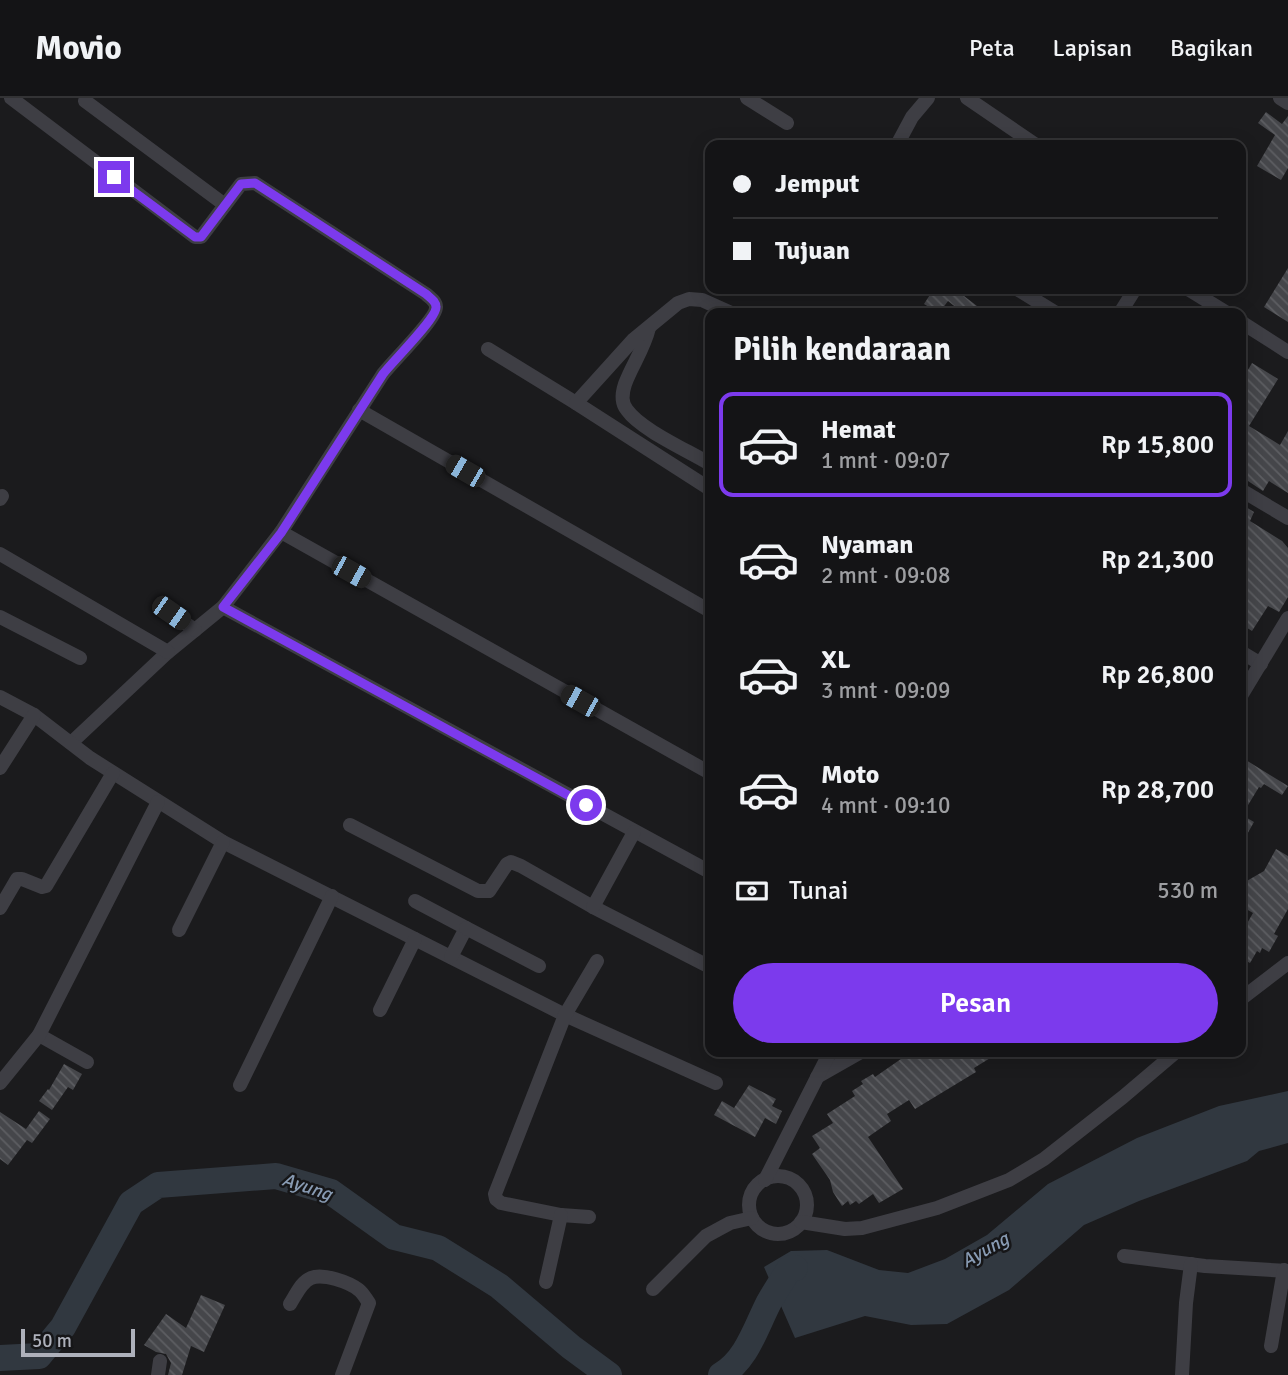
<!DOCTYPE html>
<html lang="id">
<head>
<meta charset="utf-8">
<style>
	body { margin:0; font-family:Signika,sans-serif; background:#1d1d1f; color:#f1f3f6; height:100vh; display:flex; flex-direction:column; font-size:26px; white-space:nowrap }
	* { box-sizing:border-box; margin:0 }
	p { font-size:23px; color:#9d9ea1 }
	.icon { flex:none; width:38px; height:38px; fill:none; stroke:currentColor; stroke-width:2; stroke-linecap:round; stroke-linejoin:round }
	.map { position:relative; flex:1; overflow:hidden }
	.side { position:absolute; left:705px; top:210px; width:541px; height:749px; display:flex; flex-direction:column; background:#141416; border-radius:14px; box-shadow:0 4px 18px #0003,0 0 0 2px #333335 }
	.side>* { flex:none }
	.banner { position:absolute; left:705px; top:42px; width:541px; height:154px; border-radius:14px; box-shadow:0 4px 18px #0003,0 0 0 2px #333335; display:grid; align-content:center; height:154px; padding:0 28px; background:#141416 }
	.scale { position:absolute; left:21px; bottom:18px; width:114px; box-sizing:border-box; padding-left:7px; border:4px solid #aeb1bb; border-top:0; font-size:19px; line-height:24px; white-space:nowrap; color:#aeb1bb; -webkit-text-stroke:5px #161618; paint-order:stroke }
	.end { position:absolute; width:32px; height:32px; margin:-16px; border:9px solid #7c3aed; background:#fff; box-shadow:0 0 0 4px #fff }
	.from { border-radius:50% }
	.car { position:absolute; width:21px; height:42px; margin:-21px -10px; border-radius:9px; box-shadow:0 0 5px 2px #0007; background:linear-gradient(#222 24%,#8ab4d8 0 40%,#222 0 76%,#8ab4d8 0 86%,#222 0) }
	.banner b { display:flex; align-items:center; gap:24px; height:66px; font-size:26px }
	.banner b+b { border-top:2px solid #333335 }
	.banner i { width:18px; height:18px; background:#f1f3f6 }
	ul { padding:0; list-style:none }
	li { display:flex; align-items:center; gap:21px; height:105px; margin:0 14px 10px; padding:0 14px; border:4px solid transparent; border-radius:14px }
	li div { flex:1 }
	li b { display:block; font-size:26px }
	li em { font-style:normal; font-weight:600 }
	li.on { border-color:#7c3aed }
	li>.icon { width:63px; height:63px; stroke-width:1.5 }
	h2 { padding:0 28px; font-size:32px; line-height:84px }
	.pay { display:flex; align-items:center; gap:18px; height:77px; padding:0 28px; font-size:26px }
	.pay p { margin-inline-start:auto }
	.cta { display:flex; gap:14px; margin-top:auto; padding:14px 28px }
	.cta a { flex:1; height:80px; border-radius:42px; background:#7c3aed; color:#fff; font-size:28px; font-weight:600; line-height:80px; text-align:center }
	header { display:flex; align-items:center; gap:42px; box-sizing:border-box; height:98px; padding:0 35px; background:#141416; border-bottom:2px solid #333335 }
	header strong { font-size:33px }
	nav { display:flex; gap:38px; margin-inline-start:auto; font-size:24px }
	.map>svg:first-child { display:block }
	.water { fill:#313840 }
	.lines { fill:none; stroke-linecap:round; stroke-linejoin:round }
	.river { stroke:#313840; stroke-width:26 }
	.building { fill:url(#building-back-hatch) }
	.street { stroke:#3e3e44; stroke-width:14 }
	.route { stroke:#7c3aed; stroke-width:9 }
	.labels { text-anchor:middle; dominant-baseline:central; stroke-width:5; stroke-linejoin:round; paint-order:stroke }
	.water-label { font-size:19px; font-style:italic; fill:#889bb3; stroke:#161618 }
</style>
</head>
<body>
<header>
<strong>Movio</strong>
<nav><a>Peta</a><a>Lapisan</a><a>Bagikan</a></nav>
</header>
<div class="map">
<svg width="1288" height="1277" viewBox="0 0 1288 1277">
	<defs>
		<pattern id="building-back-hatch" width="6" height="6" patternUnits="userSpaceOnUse" patternTransform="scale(1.75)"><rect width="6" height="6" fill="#45464a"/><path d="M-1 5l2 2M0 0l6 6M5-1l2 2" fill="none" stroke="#5d5e62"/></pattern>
	</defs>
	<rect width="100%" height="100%" fill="#1b1b1d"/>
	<polygon class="water" points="1288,993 1288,1045 1259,1053 1247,1063 1139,1103 1084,1127 1009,1192 947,1226 911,1227 865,1218 795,1240 764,1169 791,1153 827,1152 879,1172 908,1175 945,1161 987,1137 1048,1086 1137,1040 1219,1008"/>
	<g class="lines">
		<g class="river">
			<polyline points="0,1260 39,1258 63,1229 131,1105 158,1087 276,1078 331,1094 394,1139 438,1150 499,1188 571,1249 609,1277"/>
			<path d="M721,1277C747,1262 756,1229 769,1204C776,1192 783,1181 790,1170H795"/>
		</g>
	</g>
	<g class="building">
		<polygon points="1266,14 1282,26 1288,18 1288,70 1281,82 1257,68 1275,37 1258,25"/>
		<polygon points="1288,170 1288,224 1264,209"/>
		<polygon points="931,191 955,191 986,215 963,215 948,203 939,215 924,206 933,192"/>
		<polygon points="1252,265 1278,281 1249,328 1280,347 1288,333 1288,395 1269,383 1263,393 1242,379 1246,373 1241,370 1241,284"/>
		<polygon points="1241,406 1254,414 1250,423 1282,443 1288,450 1288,499 1279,514 1268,508 1252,533 1241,526"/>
		<polygon points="1241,659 1288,688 1282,697 1264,686 1261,690 1259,689 1242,717 1254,724 1241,747"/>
		<polygon points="1276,751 1288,758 1288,811 1274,836 1278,838 1269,854 1262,850 1260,855 1257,853 1250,865 1241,860 1241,836 1253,815 1241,808 1247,794 1242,789 1245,784 1264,773"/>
		<polygon points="911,954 1000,954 974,970 976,974 915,1011 909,1002 887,1016 891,1023 868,1039 903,1091 879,1105 873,1096 859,1106 856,1103 850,1107 848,1103 842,1108 833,1094 830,1082 812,1056 820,1050 812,1038 833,1025 827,1016 855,998 852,993 863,986 861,983 873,976 875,979"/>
		<polygon points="64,966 82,976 73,992 68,989 52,1012 39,1003 48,991 49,992"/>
		<polygon points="749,987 776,1001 772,1008 782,1013 776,1026 765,1020 755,1039 714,1017 722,1003 734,1010"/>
		<polygon points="39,1013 50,1021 32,1045 27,1042 8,1067 0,1061 0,1014 26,1031"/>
		<polygon points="201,1197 225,1207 204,1254 191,1248 182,1277 168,1277 171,1265 166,1256 156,1254 144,1247 166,1216 186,1230"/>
	</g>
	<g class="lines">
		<g class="street">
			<path d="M11,0L195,139H201L241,86L255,85L426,196C430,200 436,203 436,209C437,220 392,264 383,276L281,434L223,509L168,554L71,645"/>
			<polyline points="747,0 787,25"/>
			<polyline points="967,0 1036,47"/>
			<polyline points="1280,0 1288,5"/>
			<polyline points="85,3 225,107"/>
			<polyline points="897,47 912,19 928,0"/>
			<polyline points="1017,191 1056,215"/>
			<polyline points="1188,191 1227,215"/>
			<polyline points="1120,215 1135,191"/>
			<polyline points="1241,224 1288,254"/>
			<path d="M649,230C644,251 632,267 625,286C622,295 621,305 627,312C641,332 689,353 710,366"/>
			<polyline points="488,251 576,305"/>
			<polyline points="359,312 710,513"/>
			<polyline points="710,391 576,305 633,242 678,205 689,201 702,202 731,215"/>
			<polyline points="1241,392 1288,420"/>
			<polyline points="0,401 2,398"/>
			<polyline points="281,434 710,675"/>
			<polyline points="0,456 168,554"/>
			<polyline points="223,509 710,774"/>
			<polyline points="165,511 195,532"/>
			<polyline points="0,519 80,560"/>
			<polyline points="1241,554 1261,566"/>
			<polyline points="1241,598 1288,520"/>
			<polyline points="0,599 34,617 90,660 223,744 565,917 716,985"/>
			<polyline points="0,670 34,617"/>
			<polyline points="350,727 478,793 489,793 507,766 511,764 521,768 593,809 710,869"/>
			<polyline points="415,803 466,830 451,859"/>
			<polyline points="593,809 634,734"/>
			<polyline points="0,810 17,781 22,781 42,789 46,788 113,675"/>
			<polyline points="466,830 539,868"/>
			<polyline points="179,832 223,744"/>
			<polyline points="1241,901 1288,865"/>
			<polyline points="380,912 415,841"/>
			<polyline points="39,937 87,964"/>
			<polyline points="817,979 861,954"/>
			<polyline points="0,985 39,937 158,704"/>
			<polyline points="240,987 332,798"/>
			<circle cx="778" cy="1107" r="29"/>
			<polyline points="765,1082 830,954"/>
			<polyline points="589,1119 561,1117 501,1105 496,1101 495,1096 565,917 597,863"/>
			<polyline points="801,1124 845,1131 862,1130 937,1110 1009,1082 1044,1061 1123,999 1176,954"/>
			<polyline points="1124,1158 1205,1168 1288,1173"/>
			<polyline points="546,1184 561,1117"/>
			<polyline points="653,1191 706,1138 730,1125 752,1120"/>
			<path d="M290,1206C296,1197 301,1184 311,1180C323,1175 349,1184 359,1192C363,1195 366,1201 369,1205L342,1277"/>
			<polyline points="1271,1248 1284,1172"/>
			<polyline points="158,1277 160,1263"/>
			<polyline points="1182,1277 1186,1205 1191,1166"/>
		</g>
	</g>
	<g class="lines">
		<path class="route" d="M114,79L195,139H201L241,86L255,85L426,196C430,200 436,203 436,209C437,220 392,264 383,276L281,435L223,509L586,707"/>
	</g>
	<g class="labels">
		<g class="water-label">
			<text transform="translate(307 1089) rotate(18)">Ayung</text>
			<text transform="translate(985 1152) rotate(-30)">Ayung</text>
		</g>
	</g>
</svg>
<div class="scale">50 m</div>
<i class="end from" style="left:586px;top:707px"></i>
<i class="end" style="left:114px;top:79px"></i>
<i class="car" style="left:465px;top:373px;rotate:300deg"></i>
<i class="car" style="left:351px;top:474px;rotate:119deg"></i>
<i class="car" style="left:171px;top:515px;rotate:125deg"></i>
<i class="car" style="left:580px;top:603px;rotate:299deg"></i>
<div class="banner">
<b><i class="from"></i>Jemput</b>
<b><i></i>Tujuan</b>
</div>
<section class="side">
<h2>Pilih kendaraan</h2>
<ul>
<li class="on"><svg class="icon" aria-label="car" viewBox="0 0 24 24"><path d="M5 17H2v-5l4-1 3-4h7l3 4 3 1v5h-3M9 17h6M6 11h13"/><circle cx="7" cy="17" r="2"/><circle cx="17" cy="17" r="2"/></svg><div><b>Hemat</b><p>1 mnt · 09:07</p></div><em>Rp 15,800</em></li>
<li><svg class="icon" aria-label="car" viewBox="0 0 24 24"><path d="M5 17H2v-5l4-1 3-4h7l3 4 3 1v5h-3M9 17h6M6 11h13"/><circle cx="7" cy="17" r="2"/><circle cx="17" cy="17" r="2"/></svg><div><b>Nyaman</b><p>2 mnt · 09:08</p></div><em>Rp 21,300</em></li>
<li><svg class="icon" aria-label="car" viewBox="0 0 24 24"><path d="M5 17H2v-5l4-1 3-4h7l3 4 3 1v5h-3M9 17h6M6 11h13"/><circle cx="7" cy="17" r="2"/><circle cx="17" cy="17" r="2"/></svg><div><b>XL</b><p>3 mnt · 09:09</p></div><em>Rp 26,800</em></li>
<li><svg class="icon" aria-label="car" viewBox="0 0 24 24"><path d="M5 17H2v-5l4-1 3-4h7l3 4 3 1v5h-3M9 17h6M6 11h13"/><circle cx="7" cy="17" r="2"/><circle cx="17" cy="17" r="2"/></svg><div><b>Moto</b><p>4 mnt · 09:10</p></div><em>Rp 28,700</em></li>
</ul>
<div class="pay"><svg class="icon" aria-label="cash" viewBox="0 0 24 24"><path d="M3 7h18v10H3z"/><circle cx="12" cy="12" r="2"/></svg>Tunai<p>530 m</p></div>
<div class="cta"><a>Pesan</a></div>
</section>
</div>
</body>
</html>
